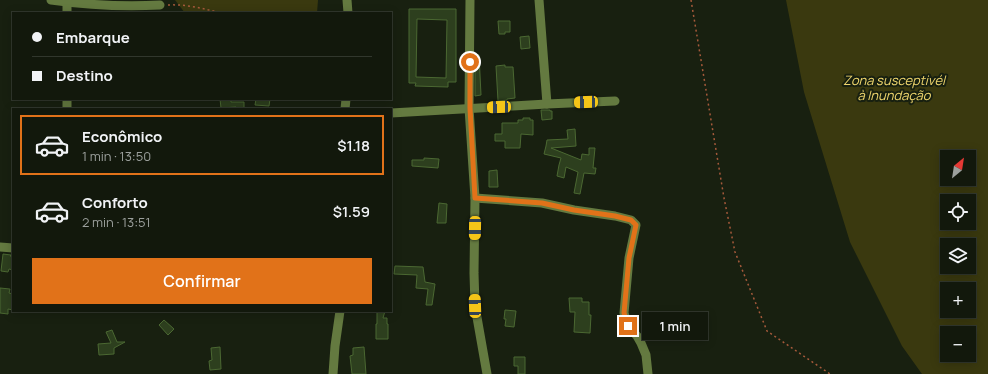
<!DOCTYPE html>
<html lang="pt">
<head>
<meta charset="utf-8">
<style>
	body { margin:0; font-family:Manrope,sans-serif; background:#1f251a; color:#f1f3f6; height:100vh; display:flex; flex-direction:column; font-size:15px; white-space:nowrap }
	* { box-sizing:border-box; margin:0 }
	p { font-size:13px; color:#9ca09d }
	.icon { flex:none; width:22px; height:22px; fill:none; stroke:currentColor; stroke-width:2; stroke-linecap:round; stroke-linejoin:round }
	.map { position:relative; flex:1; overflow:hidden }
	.drawer { position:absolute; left:12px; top:108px; width:380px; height:204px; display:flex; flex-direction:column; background:#12180c; border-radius:0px; box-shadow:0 2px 10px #0003,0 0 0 1px #31372d }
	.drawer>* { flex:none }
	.banner { position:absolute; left:12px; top:12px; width:380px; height:88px; border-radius:0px; box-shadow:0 2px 10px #0003,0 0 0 1px #31372d; display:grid; align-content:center; height:88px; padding:0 20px; background:#12180c }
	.needle { width:26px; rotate:30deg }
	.tools { position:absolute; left:940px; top:150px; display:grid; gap:8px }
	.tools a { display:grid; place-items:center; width:36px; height:36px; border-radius:0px; background:#12180c; box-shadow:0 2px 10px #0003,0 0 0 1px #31372d; font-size:20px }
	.end { position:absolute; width:18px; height:18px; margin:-9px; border:5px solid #e17219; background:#fff; box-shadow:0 0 0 2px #fff }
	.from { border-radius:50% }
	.bubble { position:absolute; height:28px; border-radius:0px; background:#12180c; box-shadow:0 2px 10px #0003,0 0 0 1px #31372d; font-size:13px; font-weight:600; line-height:28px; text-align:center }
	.car { position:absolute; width:12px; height:24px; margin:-12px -6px; border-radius:5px; box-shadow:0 0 3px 1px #0007; background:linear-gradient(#f5c518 24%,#345 0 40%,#f5c518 0 76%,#345 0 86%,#f5c518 0) }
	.banner b { display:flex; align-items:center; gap:14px; height:38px; font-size:15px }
	.banner b+b { border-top:1px solid #31372d }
	.banner i { width:10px; height:10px; background:#f1f3f6 }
	ul { padding:7px 0 0; list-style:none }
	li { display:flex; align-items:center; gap:12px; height:60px; margin:0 8px 6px; padding:0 12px; border:2px solid transparent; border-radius:0px }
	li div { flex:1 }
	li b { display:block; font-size:15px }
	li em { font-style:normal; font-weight:600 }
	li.current { border-color:#e17219 }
	li>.icon { width:36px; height:36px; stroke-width:1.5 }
	.cta { display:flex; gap:8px; margin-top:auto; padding:8px 20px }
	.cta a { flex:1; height:46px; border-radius:0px; background:#e17219; color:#fff; font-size:16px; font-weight:600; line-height:46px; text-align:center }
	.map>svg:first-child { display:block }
	.water { fill:#3a390f; fill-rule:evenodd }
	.building { fill:#2d3f1e; stroke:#4b6832; fill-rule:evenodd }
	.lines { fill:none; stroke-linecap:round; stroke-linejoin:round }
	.path { stroke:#a65a3b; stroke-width:1.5; stroke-dasharray:2 3; stroke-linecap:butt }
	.minor { stroke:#647a40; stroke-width:9 }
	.route { stroke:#e17219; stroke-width:5 }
	.labels { text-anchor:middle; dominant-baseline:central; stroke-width:4; stroke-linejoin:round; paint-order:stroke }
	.water-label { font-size:13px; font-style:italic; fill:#efd66d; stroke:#182010 }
</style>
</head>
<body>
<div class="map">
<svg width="988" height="374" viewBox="0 0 988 374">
	<rect width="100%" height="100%" fill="#182010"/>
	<g class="water">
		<polygon points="175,0 318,0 317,13 185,13"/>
		<path d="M786,0H988V374H922L902,346L850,242L804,92ZM947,157H969V179H947ZM947,201H969V223H947ZM947,245H969V267H947ZM947,289H969V311H947ZM947,333H969V355H947Z"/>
	</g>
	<g class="building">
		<path d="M409,9H456V82H448V87L415,86L416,83H409ZM417,19L447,20L446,78L416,77Z"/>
		<polygon points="498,21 510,21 510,32 505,32 505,34 499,34"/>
		<polygon points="529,36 530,48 521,49 520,37"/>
		<polygon points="475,55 479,55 481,95 475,96"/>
		<polygon points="505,65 505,67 513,67 515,98 507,99 507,100 498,101 496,66"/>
		<polygon points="220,99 231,99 231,102 244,102 244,109 236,109 236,107 221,108"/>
		<polygon points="256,99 270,99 269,106 255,105"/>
		<polygon points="541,110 550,110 550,111 552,111 552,119 542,120"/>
		<polygon points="523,118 530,118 530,120 533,120 533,135 521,134 520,148 505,148 505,141 495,141 495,134 502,134 502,123 518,123 518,120 523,120"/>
		<polygon points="575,129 576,146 551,148 581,160 582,154 589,155 589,148 595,148 593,168 596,168 595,174 584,173 580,194 574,193 578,172 566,167 564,178 557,176 559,165 561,158 544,154 546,146 547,140 568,139 567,130"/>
		<polygon points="424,158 439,159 438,168 412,166 412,160 424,160"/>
		<polygon points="497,170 498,187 489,187 489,171"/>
		<polygon points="439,203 447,204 446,223 437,223"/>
		<polygon points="3,254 11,255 10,256 13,257 13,270 9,269 8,272 1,271"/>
		<polygon points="395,266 423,267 425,282 435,284 432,305 426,305 428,289 416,288 417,275 394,274"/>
		<polygon points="0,288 10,289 9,293 13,294 13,310 8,309 8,314 0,313"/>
		<polygon points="569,298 582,298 582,302 589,302 589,315 591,315 590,333 574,332 575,312 570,312"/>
		<polygon points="505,310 516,311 514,327 505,326 506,319 504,319"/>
		<polygon points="377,311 385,311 383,318 387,318 387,324 388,324 388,339 376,339 376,324 377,324"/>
		<polygon points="164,320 174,329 168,335 159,325"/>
		<polygon points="112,330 117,342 125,342 114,348 114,354 99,355 98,344 111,343 106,332"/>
		<polygon points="220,347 221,369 210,370 209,361 212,360 211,348"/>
		<polygon points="364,347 366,374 352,374 350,356 353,355 353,348"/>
		<polygon points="514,357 525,357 525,374 518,374 518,366 514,366"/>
	</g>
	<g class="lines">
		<g class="path">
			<polyline points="691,0 724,198 735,252 767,331 830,374"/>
			<path d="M168,5C187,4 204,9 222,13"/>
		</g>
		<g class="minor">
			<path d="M51,0C87,5 124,7 160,5"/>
			<polyline points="347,0 348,13"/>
			<polyline points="470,0 469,108 475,198 474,273 475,306 487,374"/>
			<polyline points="539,0 547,104"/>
			<polyline points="67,1 67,13"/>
			<polyline points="67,99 67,109"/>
			<polyline points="345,109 346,99"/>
			<polyline points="391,113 513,106 547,104 615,101"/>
			<polyline points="475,198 542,203 574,210 615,216 631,220 636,225 629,258 624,313 628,326 637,336 641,343 646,355 648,374"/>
			<polyline points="0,247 13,248"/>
			<polyline points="333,374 335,346 340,311"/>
		</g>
	</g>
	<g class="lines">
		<polyline class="route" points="470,62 470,108 475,198 542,203 574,210 615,216 631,220 636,225 629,258 624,313 628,326"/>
	</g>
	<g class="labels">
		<g class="water-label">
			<text x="894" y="80">Zona susceptivél<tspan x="894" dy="15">à Inundação</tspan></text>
		</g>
	</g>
</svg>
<div class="tools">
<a><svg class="needle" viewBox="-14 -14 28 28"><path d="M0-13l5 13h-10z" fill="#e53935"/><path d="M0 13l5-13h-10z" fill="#9ca09d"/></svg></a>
<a><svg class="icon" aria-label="locate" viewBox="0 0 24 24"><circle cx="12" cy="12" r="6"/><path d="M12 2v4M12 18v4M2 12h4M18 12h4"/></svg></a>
<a><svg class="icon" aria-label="layers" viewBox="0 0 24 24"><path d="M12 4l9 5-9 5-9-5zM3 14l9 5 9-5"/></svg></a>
<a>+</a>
<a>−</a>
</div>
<i class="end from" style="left:470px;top:62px"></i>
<i class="end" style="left:628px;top:326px"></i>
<div class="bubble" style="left:642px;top:312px;width:66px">1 min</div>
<i class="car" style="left:586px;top:102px;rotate:268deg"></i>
<i class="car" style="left:499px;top:107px;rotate:268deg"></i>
<i class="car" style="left:475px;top:228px;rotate:181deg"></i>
<i class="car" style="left:475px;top:306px;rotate:358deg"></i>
<div class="banner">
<b><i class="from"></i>Embarque</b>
<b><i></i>Destino</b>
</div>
<section class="drawer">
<ul>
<li class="current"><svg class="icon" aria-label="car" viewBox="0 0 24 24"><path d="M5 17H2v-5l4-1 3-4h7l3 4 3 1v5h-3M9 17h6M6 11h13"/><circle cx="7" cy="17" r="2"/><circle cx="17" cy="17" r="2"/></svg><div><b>Econômico</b><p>1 min · 13:50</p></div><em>$1.18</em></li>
<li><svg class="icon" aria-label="car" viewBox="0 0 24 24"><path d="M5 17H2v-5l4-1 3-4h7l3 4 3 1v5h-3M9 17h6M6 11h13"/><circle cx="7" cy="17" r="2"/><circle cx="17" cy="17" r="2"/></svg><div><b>Conforto</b><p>2 min · 13:51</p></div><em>$1.59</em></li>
</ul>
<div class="cta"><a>Confirmar</a></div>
</section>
</div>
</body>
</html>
